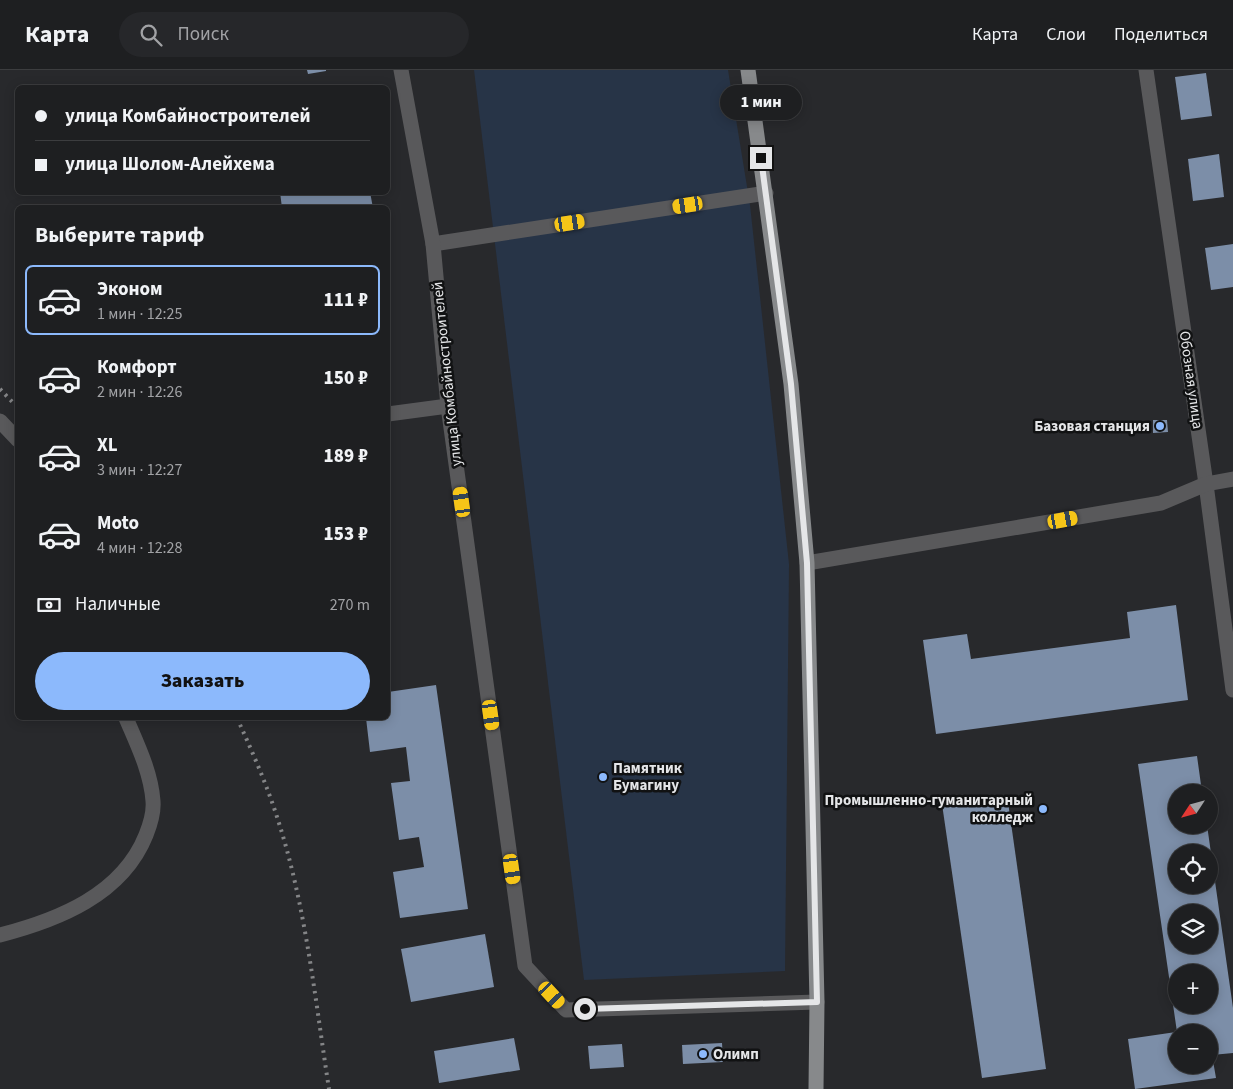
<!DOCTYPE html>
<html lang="ru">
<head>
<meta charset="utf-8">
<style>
	body { margin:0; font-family:"Source Sans 3",sans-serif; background:#26272a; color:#f1f3f6; height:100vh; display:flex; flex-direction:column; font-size:19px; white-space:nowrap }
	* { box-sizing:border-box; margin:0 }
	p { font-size:16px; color:#a1a2a5 }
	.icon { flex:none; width:28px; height:28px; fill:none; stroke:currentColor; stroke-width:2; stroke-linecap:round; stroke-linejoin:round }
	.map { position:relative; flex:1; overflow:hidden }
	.details { position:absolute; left:15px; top:135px; width:375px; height:515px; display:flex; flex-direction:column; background:#1e1f21; border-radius:8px; box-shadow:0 2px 12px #0003,0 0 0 1px #3c3d3f }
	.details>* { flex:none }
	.guide { position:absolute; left:15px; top:15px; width:375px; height:110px; border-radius:8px; box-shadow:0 2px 12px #0003,0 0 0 1px #3c3d3f; display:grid; align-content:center; height:110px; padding:0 20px; background:#1e1f21 }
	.needle { width:32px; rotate:234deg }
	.buttons { position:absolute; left:1168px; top:714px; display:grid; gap:10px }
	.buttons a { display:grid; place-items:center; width:50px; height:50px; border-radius:50%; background:#1e1f21; box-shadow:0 2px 12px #0003,0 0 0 1px #3c3d3f; font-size:25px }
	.end { position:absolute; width:22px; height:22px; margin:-11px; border:6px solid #e5e6e8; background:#111; box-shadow:0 0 0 2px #111 }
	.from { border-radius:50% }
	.bubble { position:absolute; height:35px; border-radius:18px; background:#1e1f21; box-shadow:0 2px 12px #0003,0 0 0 1px #3c3d3f; font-size:16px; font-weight:800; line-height:35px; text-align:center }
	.car { position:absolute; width:15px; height:30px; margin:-15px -8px; border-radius:6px; box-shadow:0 0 4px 1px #0007; background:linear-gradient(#f5c518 24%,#345 0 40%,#f5c518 0 76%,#345 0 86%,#f5c518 0) }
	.guide b { display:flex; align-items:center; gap:18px; height:48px; font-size:19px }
	.guide b+b { border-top:1px solid #3c3d3f }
	.guide i { width:12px; height:12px; background:#f1f3f6 }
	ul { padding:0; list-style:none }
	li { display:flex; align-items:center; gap:15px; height:70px; margin:0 10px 8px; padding:0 10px; border:2px solid transparent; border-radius:8px }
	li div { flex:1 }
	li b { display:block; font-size:19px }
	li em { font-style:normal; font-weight:800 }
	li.active { border-color:#8cb9fc }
	li>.icon { width:45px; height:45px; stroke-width:1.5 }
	h2 { padding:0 20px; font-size:22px; line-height:60px }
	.pay { display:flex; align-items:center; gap:12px; height:55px; padding:0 20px; font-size:19px }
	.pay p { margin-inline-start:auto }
	.primary-button { display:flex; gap:10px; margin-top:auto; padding:10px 20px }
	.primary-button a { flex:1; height:58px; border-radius:30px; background:#8cb9fc; color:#111; font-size:20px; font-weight:800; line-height:58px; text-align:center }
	header { display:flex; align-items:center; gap:30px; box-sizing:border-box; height:70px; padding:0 25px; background:#1e1f21; border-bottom:1px solid #3c3d3f }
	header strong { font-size:24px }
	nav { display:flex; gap:28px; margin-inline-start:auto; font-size:18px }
	.search { width:350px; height:45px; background:#26272a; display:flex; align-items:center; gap:12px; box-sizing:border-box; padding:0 18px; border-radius:28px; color:#a1a2a5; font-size:19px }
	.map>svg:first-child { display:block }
	.green { fill:#273447 }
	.building { fill:#7c8ea8; fill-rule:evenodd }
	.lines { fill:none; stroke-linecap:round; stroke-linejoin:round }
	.service { stroke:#59595b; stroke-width:15 }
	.minor { stroke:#59595b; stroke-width:15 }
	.primary { stroke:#87898b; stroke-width:15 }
	.rail { stroke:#848587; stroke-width:4; stroke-dasharray:2.5 5; stroke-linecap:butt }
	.route { stroke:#e5e6e8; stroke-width:6 }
	.poi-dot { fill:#8cb9fc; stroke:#111213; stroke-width:2 }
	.labels { text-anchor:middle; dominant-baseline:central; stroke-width:5; stroke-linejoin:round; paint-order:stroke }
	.street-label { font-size:15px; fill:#e5e6e8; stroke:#111213 }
	.poi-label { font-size:15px; font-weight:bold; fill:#e5e6e8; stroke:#111213; text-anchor:end }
</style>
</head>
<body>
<header>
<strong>Карта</strong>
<div class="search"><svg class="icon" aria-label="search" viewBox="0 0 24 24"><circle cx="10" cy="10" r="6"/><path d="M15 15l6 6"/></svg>Поиск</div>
<nav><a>Карта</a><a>Слои</a><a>Поделиться</a></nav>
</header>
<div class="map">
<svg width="1233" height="1019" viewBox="0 0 1233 1019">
	<rect width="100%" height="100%" fill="#28292c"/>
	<polygon class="green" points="474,0 728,0 750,135 789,494 785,901 584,910"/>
	<g class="building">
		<polygon points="307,0 326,0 326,1 308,4"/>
		<polygon points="1206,3 1212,46 1181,50 1175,7"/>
		<polygon points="1219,84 1224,127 1193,131 1188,89"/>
		<polygon points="280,122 370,122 373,138 282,138"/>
		<polygon points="1233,174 1233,217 1211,220 1205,178"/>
		<polygon points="1153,350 1167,350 1168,362 1153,363"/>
		<polygon points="1176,535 1188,630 936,664 923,570 967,564 971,589 1130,568 1127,542"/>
		<polygon points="436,615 468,839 400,848 393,802 424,797 419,767 399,770 391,713 410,711 406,677 370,682 366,648 388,648 388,622"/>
		<path d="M1197,686L1202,722H1176V755H1207L1233,938V983L1212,985L1216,1008L1135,1019L1128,969L1176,962V995H1209V962H1177L1138,694ZM1176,782H1209V815H1176ZM1176,842H1209V875H1176ZM1176,902H1209V935H1176Z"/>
		<polygon points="1007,725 1046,999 982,1008 942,734"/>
		<polygon points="485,864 494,917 411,932 401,879"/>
		<polygon points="514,968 520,1000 439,1013 434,981"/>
		<polygon points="722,973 723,992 683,994 682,975"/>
		<polygon points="622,974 624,997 590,999 588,976"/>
	</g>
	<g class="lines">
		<g class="service">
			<polyline points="433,174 766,123"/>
			<polyline points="388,344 448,336"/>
			<polyline points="0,351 18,370"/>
			<path d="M0,865C58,850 122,825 146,765C150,755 154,742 153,731C151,702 137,674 126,648"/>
		</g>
		<g class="minor">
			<polyline points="401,0 433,174 448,336 525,896 566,940 817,932"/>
			<polyline points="1146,0 1206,414 1233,620"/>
			<polyline points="807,493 1161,433 1206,414 1233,409"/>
		</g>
		<polyline class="primary" points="748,0 791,314 807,493 817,932 816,1019"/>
		<g class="rail">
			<polyline points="0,319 18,338"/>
			<path d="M237,648C252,681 267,715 278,750C306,837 315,929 329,1019"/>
		</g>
	</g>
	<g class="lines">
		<polyline class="route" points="585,939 817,932 807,493 791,314 761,88"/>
	</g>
	<g class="poi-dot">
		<circle cx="1160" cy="356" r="5"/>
		<circle cx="603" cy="707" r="5"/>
		<circle cx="1043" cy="739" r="5"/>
		<circle cx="703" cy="984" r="5"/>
	</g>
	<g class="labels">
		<g class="street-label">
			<text transform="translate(447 304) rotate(-96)">улица Комбайностроителей</text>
			<text transform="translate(1191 310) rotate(82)">Обозная улица</text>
		</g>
		<g class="poi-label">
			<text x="1150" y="356">Базовая станция</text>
			<text x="613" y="698" text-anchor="start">Памятник<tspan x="613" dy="17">Бумагину</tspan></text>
			<text x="1033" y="730">Промышленно-гуманитарный<tspan x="1033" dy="17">колледж</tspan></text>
			<text x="713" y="984" text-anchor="start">Олимп</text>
		</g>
	</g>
</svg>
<div class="buttons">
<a><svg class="needle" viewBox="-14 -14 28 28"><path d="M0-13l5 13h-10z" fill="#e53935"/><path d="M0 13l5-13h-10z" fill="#a1a2a5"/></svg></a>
<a><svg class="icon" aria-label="locate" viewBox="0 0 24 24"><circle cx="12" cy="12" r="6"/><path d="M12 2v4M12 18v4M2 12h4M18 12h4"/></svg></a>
<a><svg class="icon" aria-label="layers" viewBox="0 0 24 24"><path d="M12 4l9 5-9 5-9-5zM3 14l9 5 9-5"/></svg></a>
<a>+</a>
<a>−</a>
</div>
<i class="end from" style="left:585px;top:939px"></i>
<i class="end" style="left:761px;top:88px"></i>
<div class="bubble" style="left:720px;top:15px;width:82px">1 мин</div>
<i class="car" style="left:688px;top:135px;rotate:261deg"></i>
<i class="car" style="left:570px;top:153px;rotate:81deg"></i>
<i class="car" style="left:462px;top:432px;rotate:352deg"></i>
<i class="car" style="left:1063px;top:450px;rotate:80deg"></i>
<i class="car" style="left:491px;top:645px;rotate:172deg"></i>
<i class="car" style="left:512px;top:799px;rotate:172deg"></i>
<i class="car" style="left:552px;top:925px;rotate:137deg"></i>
<div class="guide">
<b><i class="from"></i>улица Комбайностроителей</b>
<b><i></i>улица Шолом-Алейхема</b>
</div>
<section class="details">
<h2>Выберите тариф</h2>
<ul>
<li class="active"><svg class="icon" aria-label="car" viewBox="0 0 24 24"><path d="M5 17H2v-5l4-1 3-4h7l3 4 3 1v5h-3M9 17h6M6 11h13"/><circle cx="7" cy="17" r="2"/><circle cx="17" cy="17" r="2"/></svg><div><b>Эконом</b><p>1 мин · 12:25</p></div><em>111 ₽</em></li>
<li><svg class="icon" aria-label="car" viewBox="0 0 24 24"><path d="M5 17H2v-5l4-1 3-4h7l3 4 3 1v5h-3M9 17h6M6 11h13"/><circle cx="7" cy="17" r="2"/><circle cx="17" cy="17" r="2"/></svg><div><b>Комфорт</b><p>2 мин · 12:26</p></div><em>150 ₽</em></li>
<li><svg class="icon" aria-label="car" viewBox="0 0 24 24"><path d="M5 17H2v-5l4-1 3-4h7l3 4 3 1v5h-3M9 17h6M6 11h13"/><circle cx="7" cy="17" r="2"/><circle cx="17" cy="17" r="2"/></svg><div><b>XL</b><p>3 мин · 12:27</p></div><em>189 ₽</em></li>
<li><svg class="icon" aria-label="car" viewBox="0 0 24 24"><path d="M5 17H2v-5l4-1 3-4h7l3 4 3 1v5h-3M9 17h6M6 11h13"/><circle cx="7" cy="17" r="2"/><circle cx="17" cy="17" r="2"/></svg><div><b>Moto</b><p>4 мин · 12:28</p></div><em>153 ₽</em></li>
</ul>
<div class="pay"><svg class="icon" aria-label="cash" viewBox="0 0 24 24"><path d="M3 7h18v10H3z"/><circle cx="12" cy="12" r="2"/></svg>Наличные<p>270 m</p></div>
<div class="primary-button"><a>Заказать</a></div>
</section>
</div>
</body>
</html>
